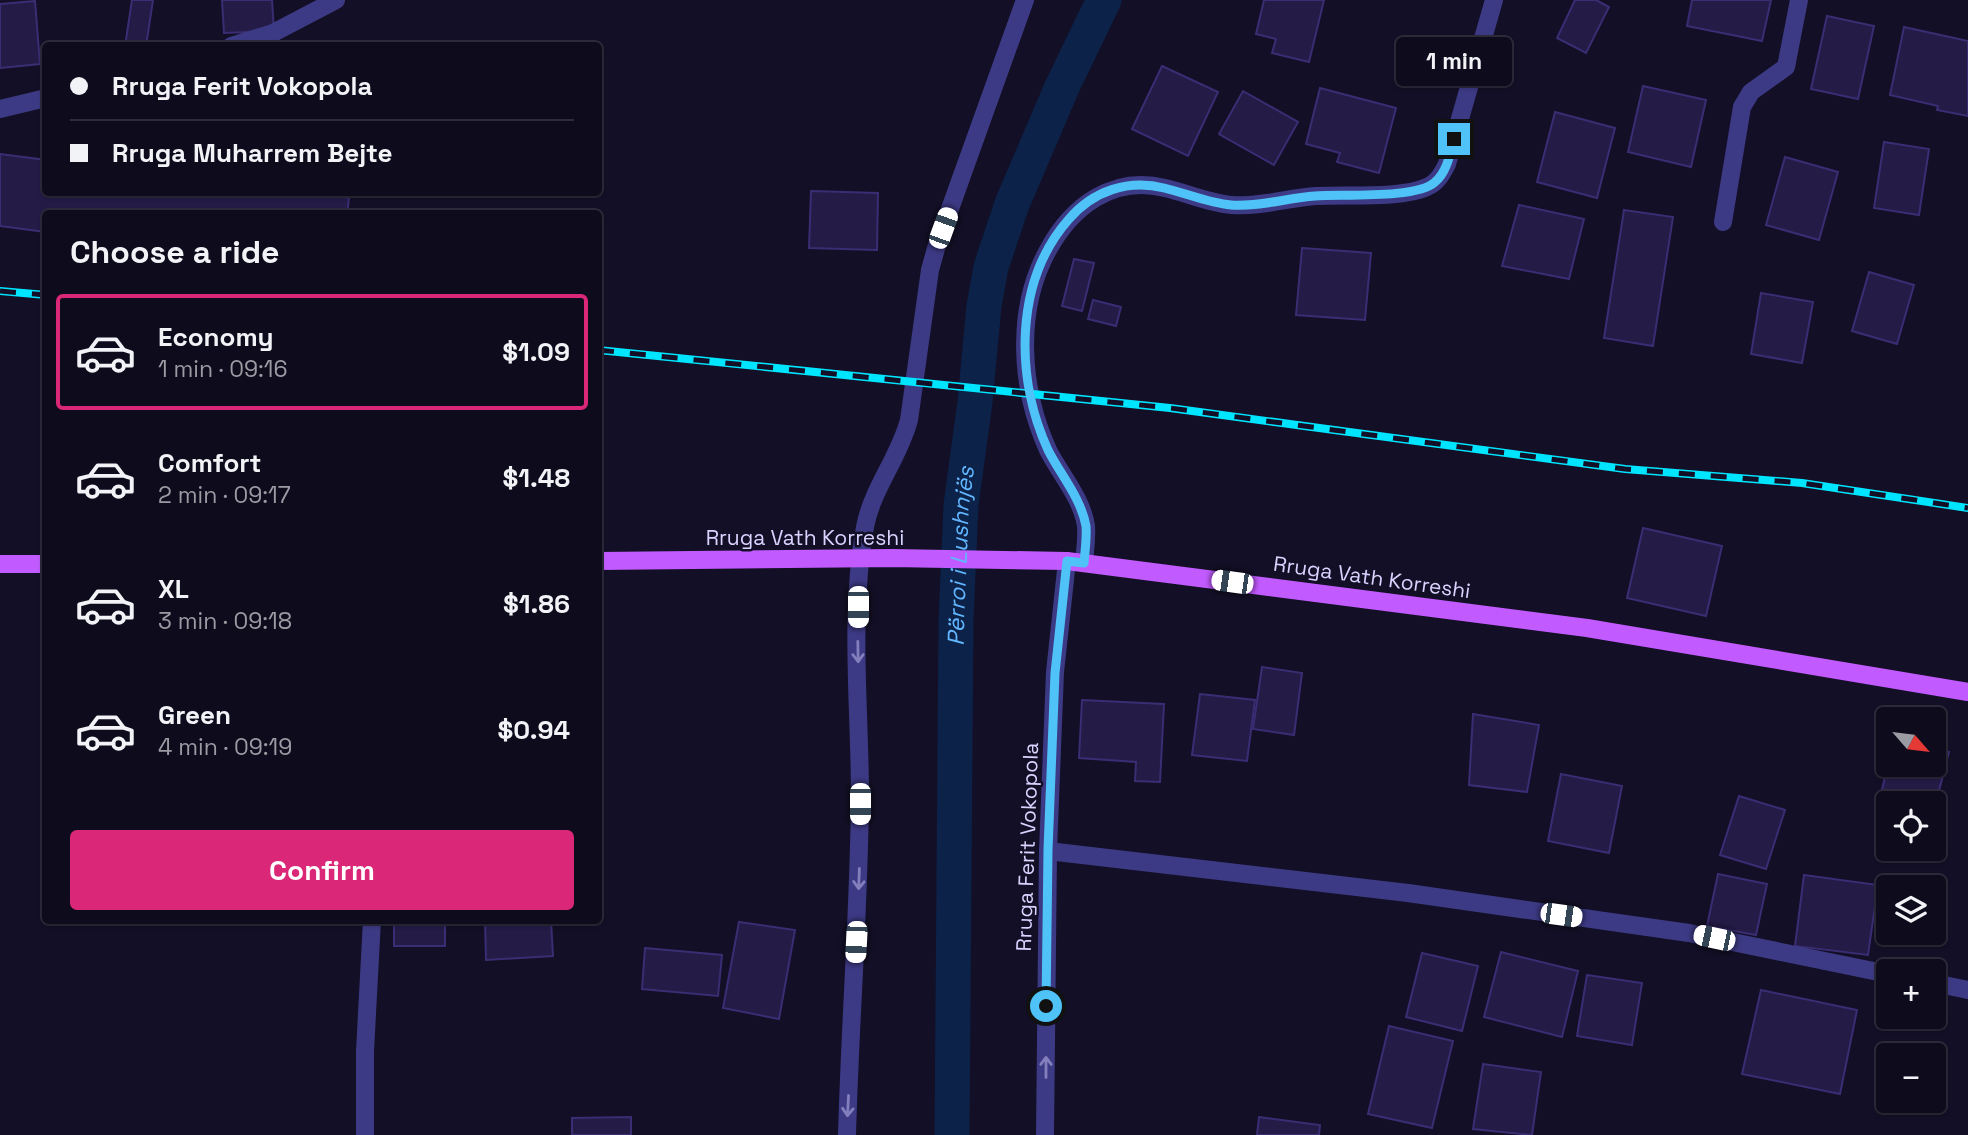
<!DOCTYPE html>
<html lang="en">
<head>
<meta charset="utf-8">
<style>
	body { margin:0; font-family:"Space Grotesk",sans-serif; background:#1c1929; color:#f1f3f6; height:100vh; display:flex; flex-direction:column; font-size:26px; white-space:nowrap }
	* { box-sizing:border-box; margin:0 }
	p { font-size:23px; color:#9b9ba3 }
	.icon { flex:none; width:38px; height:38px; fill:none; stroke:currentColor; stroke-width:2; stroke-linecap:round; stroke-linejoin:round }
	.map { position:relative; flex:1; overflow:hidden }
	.panel { position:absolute; left:42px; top:210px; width:560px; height:714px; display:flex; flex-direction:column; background:#0e0b1c; border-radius:7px; box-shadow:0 2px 5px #0004,0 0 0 2px #2e2b3b }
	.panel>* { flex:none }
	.top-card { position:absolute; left:42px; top:42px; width:560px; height:154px; border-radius:7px; box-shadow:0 2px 5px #0004,0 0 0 2px #2e2b3b; display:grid; align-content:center; height:154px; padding:0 28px; background:#0e0b1c }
	.needle { width:46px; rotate:118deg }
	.buttons { position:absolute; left:1876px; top:707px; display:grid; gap:14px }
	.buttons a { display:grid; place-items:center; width:70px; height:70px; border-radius:7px; background:#0e0b1c; box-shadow:0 2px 5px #0004,0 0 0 2px #2e2b3b; font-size:35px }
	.end { position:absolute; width:32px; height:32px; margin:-16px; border:9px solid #4fc3f7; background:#111; box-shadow:0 0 0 4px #111 }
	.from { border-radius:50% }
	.bubble { position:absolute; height:49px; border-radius:7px; background:#0e0b1c; box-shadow:0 2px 5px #0004,0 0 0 2px #2e2b3b; font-size:23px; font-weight:800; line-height:49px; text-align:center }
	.car { position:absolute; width:21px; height:42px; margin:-21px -10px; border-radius:9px; box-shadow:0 0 5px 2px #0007; background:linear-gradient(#fff 24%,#345 0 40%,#fff 0 76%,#345 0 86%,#fff 0) }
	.top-card b { display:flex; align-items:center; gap:24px; height:66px; font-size:26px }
	.top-card b+b { border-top:2px solid #2e2b3b }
	.top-card i { width:18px; height:18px; background:#f1f3f6 }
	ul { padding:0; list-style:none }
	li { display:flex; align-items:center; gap:21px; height:116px; margin:0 14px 10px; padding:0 14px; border:4px solid transparent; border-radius:7px }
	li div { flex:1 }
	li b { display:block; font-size:26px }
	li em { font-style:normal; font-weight:800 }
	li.on { border-color:#db2777 }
	li>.icon { width:63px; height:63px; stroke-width:1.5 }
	h2 { padding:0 28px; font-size:32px; line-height:84px }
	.primary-button { display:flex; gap:14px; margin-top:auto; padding:14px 28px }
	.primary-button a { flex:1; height:80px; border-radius:7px; background:#db2777; color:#fff; font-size:28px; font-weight:800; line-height:80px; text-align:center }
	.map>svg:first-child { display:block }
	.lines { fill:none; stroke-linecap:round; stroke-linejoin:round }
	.canal { stroke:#0c2248; stroke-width:35 }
	.building { fill:#241b47; stroke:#3b2d73; stroke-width:2 }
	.minor { stroke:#3d3a85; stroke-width:18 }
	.major { stroke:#c25bff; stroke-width:18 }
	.rail-casing { stroke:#00e5ff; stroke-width:8 }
	.rail { stroke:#130f26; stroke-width:5; stroke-dasharray:16; stroke-linecap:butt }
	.oneway { stroke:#837fbc }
	.route { stroke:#4fc3f7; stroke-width:9 }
	.labels { text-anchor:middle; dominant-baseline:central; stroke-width:5; stroke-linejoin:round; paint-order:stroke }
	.street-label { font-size:21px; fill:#d9d4ff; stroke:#130f26 }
	.water-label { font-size:23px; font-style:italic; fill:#62b6ff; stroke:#130f26 }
</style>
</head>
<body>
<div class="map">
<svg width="1968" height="1135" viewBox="0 0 1968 1135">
	<rect width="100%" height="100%" fill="#130f26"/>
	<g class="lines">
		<path class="canal" id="s1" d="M952,1135L956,620L961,505L975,402L984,306L991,267L1012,204L1062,87L1104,0"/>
	</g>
	<g class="building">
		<polygon points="132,0 153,0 146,46 125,46"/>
		<polygon points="222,0 272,0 274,31 224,33"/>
		<polygon points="1264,0 1324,0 1309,62 1272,53 1276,39 1256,34"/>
		<polygon points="1575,0 1596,0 1609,7 1586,53 1557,38"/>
		<polygon points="1692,0 1771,0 1762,41 1687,26"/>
		<polygon points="35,1 40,64 0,68 0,4"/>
		<polygon points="1827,16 1874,26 1858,99 1811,89"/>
		<polygon points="1904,27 1968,41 1968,116 1937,110 1938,106 1890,95"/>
		<polygon points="1162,66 1218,92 1188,156 1132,129"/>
		<polygon points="1643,86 1706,100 1691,167 1628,152"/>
		<polygon points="1320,88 1396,108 1379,173 1337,162 1340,153 1306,144"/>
		<polygon points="1243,91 1298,122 1274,165 1219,134"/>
		<polygon points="1555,112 1615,128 1597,198 1537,182"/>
		<polygon points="1884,142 1929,149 1919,215 1874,208"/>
		<polygon points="0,154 46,160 46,192 309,192 349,198 347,214 46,214 46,232 0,226"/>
		<polygon points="1785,157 1838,172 1819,240 1766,225"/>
		<polygon points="811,191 878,193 877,250 809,248"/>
		<polygon points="1519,205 1584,219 1569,279 1502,266"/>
		<polygon points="1624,210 1673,217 1653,346 1604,338"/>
		<polygon points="1302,248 1371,253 1365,320 1296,315"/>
		<polygon points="1074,259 1094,263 1082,311 1062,306"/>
		<polygon points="1869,272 1914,285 1897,344 1852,331"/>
		<polygon points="1761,293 1813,302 1802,363 1751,354"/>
		<polygon points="1093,300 1121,307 1116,326 1088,319"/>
		<polygon points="1643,528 1722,546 1706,616 1627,598"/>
		<polygon points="1262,667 1302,673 1294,735 1253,729"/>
		<polygon points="1200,694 1255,700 1247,761 1192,755"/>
		<polygon points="1082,700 1164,704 1160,782 1135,781 1136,762 1079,758"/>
		<polygon points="1473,714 1539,725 1527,792 1469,785"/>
		<polygon points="1934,748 1949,752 1934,810 1934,803 1901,803 1880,798 1888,764 1934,765"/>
		<polygon points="1561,774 1622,786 1609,853 1548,841"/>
		<polygon points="1739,796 1785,810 1766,869 1720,855"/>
		<polygon points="1718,874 1767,884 1756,935 1707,926"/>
		<polygon points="1804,875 1878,885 1868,955 1795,946"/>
		<rect x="394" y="920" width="51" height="26"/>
		<polygon points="485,920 551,920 553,956 486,960"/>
		<polygon points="739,922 795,930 779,1019 723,1008"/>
		<polygon points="645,948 722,955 718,996 642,989"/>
		<polygon points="1501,952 1578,971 1562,1037 1484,1017"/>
		<polygon points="1422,953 1478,966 1462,1031 1406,1017"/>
		<polygon points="1587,975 1642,983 1632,1045 1577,1036"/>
		<polygon points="1761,990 1857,1010 1840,1094 1742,1074"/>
		<polygon points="1389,1026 1453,1041 1432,1128 1368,1114"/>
		<polygon points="1483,1064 1541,1072 1532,1135 1473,1129"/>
		<polygon points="631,1117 631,1135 572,1135 572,1118"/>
		<polygon points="1259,1117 1320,1125 1319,1135 1257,1135"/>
	</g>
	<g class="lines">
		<g class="minor">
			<polyline points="231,46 273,33 336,0"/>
			<polyline points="0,109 46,98"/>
			<polyline points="1723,222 1742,107 1751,92 1786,67 1799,0"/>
			<path d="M1084,563C1085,550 1087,538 1086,526C1082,498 1060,474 1048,450C1020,388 1015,310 1048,250C1072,206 1113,175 1165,188C1187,193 1209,203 1232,205C1260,207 1288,198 1316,196C1345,194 1401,199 1427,187C1437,183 1442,174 1447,164L1494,0"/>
			<polyline points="1048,851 1408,893 1689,933 1888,974"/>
			<polyline points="1934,983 1968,990"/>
			<polyline points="365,1135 365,1051 372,920"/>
			<path d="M847,1135C850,1022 859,910 860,797C860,708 849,615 865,527C872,489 899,458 909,420L930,270L937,245L1025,0"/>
			<polyline points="1045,1135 1048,851 1055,672 1067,561"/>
		</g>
		<g class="major">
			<polyline points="598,561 892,558 1067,561 1587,628 1968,692"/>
			<polyline points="0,564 46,564"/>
		</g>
		<g class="rail-casing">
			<g id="rail">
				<polyline points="0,291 46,295"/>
				<polyline points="598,350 1170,408 1625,469 1802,483 1968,508"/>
			</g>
		</g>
		<use href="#rail" class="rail"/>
	</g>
	<defs><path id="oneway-shaft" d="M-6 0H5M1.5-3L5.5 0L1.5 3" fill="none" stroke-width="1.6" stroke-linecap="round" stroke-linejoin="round" transform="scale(1.75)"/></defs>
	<g class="oneway">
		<use href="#oneway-shaft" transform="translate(858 652) rotate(89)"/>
		<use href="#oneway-shaft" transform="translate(859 879) rotate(92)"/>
		<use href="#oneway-shaft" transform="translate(1046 1067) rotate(-90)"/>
		<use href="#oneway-shaft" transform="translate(848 1106) rotate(93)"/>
	</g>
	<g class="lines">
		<path class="route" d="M1046,1006L1048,850L1055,673L1067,561L1084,563C1085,550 1087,538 1086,526C1081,498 1060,474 1048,450C1015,378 1014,281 1069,219C1093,191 1128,179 1164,188C1186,193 1208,203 1231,205C1259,207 1287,198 1315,196C1342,194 1417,199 1435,182C1447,172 1450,154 1454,139"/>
	</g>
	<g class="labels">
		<g class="street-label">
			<text x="805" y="537">Rruga Vath Korreshi</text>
			<text transform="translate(1372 577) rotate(8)">Rruga Vath Korreshi</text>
			<text transform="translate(1027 847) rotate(-88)">Rruga Ferit Vokopola</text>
		</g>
		<g class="water-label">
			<text stroke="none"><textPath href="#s1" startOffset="579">Përroi i Lushnjës</textPath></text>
		</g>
	</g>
</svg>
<div class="buttons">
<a><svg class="needle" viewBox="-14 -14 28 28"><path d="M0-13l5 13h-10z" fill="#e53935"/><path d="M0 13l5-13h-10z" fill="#9b9ba3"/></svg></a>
<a><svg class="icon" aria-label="locate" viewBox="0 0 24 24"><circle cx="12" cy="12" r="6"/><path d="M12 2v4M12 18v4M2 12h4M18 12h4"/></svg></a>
<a><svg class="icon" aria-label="layers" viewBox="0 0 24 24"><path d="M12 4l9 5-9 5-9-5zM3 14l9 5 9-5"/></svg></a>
<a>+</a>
<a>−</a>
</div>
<i class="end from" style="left:1046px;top:1006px"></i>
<i class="end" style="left:1454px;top:139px"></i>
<div class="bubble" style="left:1396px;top:37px;width:116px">1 min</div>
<i class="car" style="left:943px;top:228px;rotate:20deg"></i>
<i class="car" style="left:1232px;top:582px;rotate:278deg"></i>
<i class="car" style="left:858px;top:607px;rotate:180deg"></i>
<i class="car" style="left:860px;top:804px;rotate:180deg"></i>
<i class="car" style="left:1561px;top:915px;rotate:98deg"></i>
<i class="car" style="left:1714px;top:938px;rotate:282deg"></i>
<i class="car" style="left:856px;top:942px;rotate:183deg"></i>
<div class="top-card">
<b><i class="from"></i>Rruga Ferit Vokopola</b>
<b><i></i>Rruga Muharrem Bejte</b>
</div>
<section class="panel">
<h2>Choose a ride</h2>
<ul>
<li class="on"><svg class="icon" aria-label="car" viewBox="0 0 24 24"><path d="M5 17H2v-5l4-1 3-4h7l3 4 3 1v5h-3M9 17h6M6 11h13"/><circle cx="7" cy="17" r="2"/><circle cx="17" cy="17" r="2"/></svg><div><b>Economy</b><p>1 min · 09:16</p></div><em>$1.09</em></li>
<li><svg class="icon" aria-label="car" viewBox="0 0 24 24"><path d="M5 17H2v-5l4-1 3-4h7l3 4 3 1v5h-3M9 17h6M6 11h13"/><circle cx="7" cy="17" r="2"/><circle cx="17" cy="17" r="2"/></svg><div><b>Comfort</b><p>2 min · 09:17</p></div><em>$1.48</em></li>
<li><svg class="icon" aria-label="car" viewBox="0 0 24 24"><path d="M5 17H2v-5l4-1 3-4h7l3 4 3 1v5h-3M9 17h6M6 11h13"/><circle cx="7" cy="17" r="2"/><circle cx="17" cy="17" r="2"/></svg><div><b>XL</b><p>3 min · 09:18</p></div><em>$1.86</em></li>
<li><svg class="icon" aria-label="car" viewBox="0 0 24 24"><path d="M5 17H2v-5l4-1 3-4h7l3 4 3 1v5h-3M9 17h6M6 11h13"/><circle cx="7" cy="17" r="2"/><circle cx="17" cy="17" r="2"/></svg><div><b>Green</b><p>4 min · 09:19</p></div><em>$0.94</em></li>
</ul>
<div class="primary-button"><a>Confirm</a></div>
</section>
</div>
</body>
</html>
